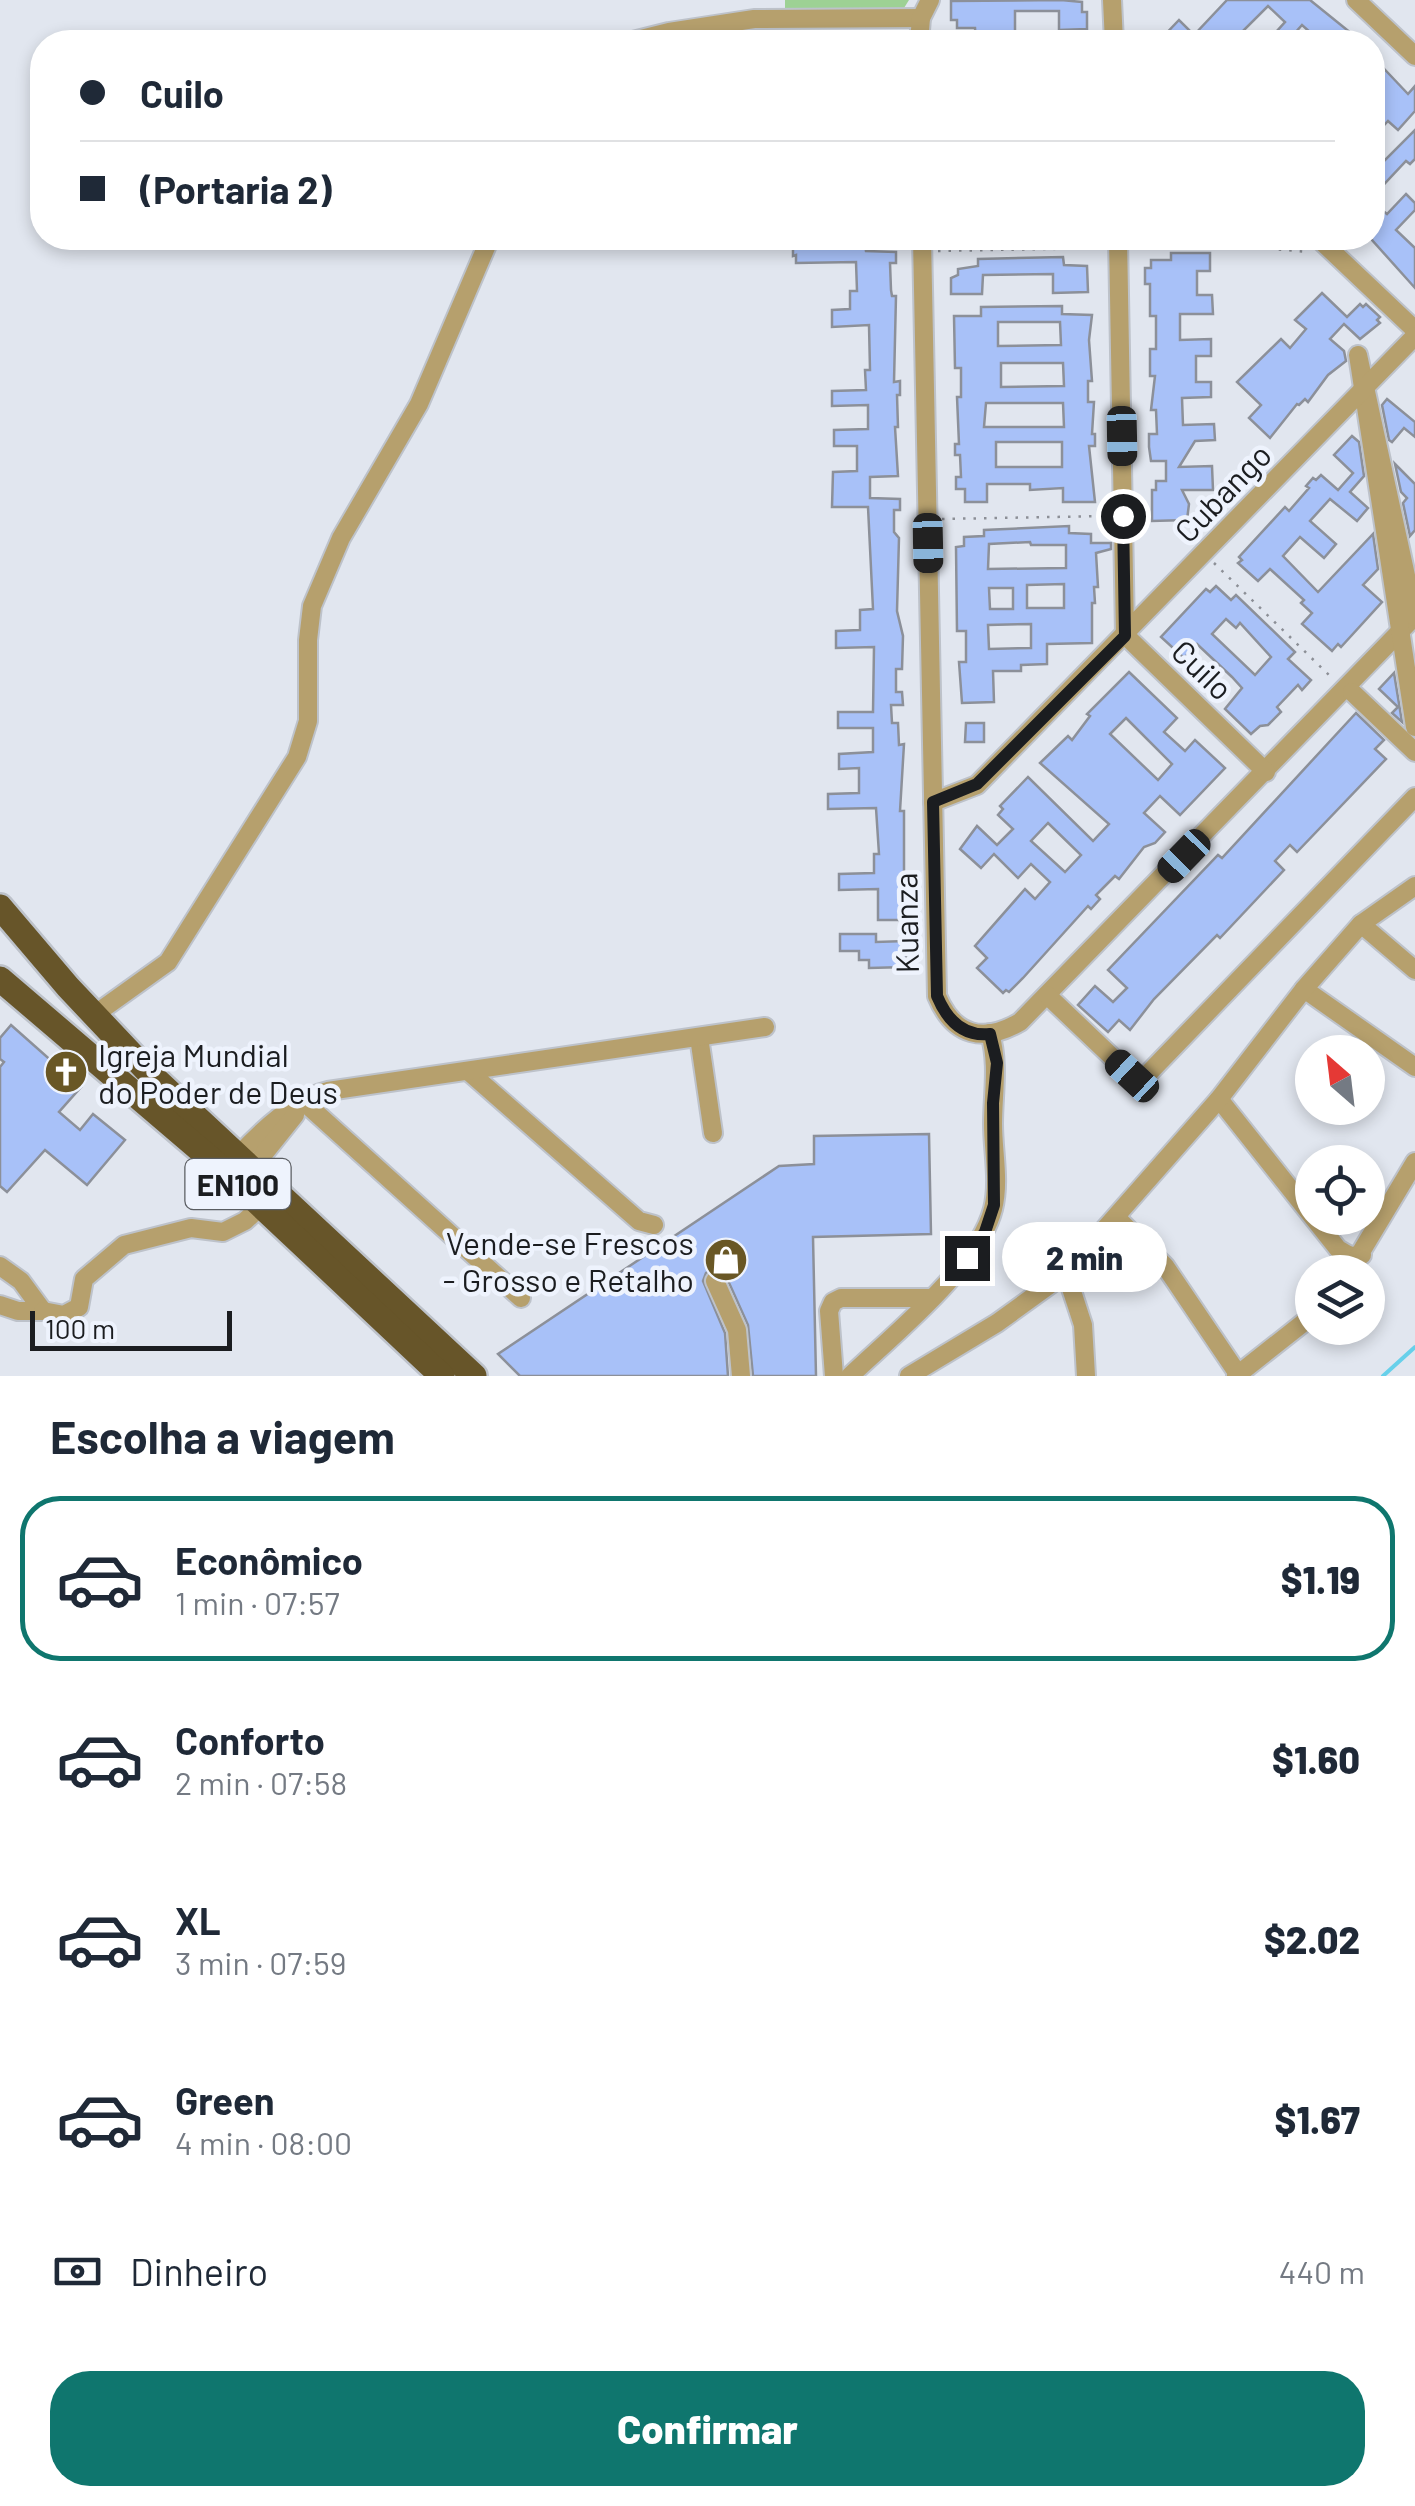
<!DOCTYPE html>
<html lang="pt">
<head>
<meta charset="utf-8">
<style>
	body { margin:0; font-family:Barlow,sans-serif; background:#f2f2f3; color:#1f2937; height:100vh; display:flex; flex-direction:column; font-size:38px; white-space:nowrap }
	* { box-sizing:border-box; margin:0 }
	p { font-size:32px; color:#747a83 }
	.icon { flex:none; width:55px; height:55px; fill:none; stroke:currentColor; stroke-width:2; stroke-linecap:round; stroke-linejoin:round }
	.map { position:relative; height:1376px; overflow:hidden }
	.details { display:flex; flex-direction:column; background:#fff; flex:1 }
	.details>* { flex:none }
	.banner { position:absolute; left:30px; top:30px; width:1355px; height:220px; border-radius:40px; box-shadow:0 5px 15px #0003; display:grid; align-content:center; height:220px; padding:0 50px; background:#fff }
	.needle { width:65px; rotate:332deg }
	.fabs { position:absolute; left:1295px; top:1035px; display:grid; gap:20px }
	.fabs a { display:grid; place-items:center; width:90px; height:90px; border-radius:50%; background:#fff; box-shadow:0 5px 15px #0003; font-size:50px }
	.scale { position:absolute; left:30px; bottom:25px; width:202px; box-sizing:border-box; padding-left:10px; border:5px solid #1b1d20; border-top:0; font-size:28px; line-height:35px; white-space:nowrap; color:#1b1d20; -webkit-text-stroke:8px #eef3fd; paint-order:stroke }
	.end { position:absolute; width:45px; height:45px; margin:-22px; border:12px solid #1b1d20; background:#fff; box-shadow:0 0 0 5px #fff }
	.from { border-radius:50% }
	.bubble { position:absolute; height:70px; border-radius:35px; background:#fff; box-shadow:0 5px 15px #0003; font-size:32px; font-weight:800; line-height:70px; text-align:center }
	.car { position:absolute; width:30px; height:60px; margin:-30px -15px; border-radius:12px; box-shadow:0 0 8px 2px #0007; background:linear-gradient(#222 24%,#8ab4d8 0 40%,#222 0 76%,#8ab4d8 0 86%,#222 0) }
	.banner b { display:flex; align-items:center; gap:35px; height:95px; font-size:38px }
	.banner b+b { border-top:2px solid #e0e1e3 }
	.banner i { width:25px; height:25px; background:#1f2937 }
	ul { padding:0; list-style:none }
	li { display:flex; align-items:center; gap:30px; height:165px; margin:0 20px 15px; padding:0 30px; border:5px solid transparent; border-radius:40px }
	li div { flex:1 }
	li b { display:block; font-size:38px }
	li em { font-style:normal; font-weight:800 }
	li.current { border-color:#0f766e }
	li>.icon { width:90px; height:90px; stroke-width:1.5 }
	h2 { padding:0 50px; font-size:45px; line-height:120px }
	.pay { display:flex; align-items:center; gap:25px; height:110px; padding:0 50px; font-size:38px }
	.pay p { margin-inline-start:auto }
	.action { display:flex; gap:20px; margin-top:auto; padding:20px 50px }
	.action a { flex:1; height:115px; border-radius:40px; background:#0f766e; color:#fff; font-size:40px; font-weight:800; line-height:115px; text-align:center }
	.map>svg:first-child { display:block }
	.green { fill:#9dd194 }
	.lines { fill:none; stroke-linecap:round; stroke-linejoin:round }
	.stream { stroke:#67d0ea; stroke-width:4 }
	.building { fill:#a8c1f8; stroke:#8c9099; stroke-width:2.5; fill-rule:evenodd }
	.minor-casing { stroke:#bdc2ca; stroke-width:22 }
	.highway-casing { stroke:#bdc2ca; stroke-width:30 }
	.path { stroke:#8c8f96; stroke-width:2.5; stroke-dasharray:2.5 8; stroke-linecap:butt }
	.minor { stroke:#b6a06d; stroke-width:18 }
	.highway { stroke:#675529; stroke-width:25 }
	.route { stroke:#1b1d20; stroke-width:12 }
	.labels { text-anchor:middle; dominant-baseline:central; stroke-width:9; stroke-linejoin:round; paint-order:stroke }
	.shield { fill:#eef3fd; stroke:#5a5d62; stroke-width:2.5 }
	.shield-label { font-size:30px; font-weight:bold; fill:#1b1d20 }
	.street-label { font-size:32px; fill:#1b1d20; stroke:#eef3fd }
	.poi-label { font-size:32px; fill:#1b1d20; stroke:#eef3fd; text-anchor:start }
</style>
</head>
<body>
<div class="map">
<svg width="1415" height="1376" viewBox="0 0 1415 1376">
	<rect width="100%" height="100%" fill="#e1e6ef"/>
	<polygon class="green" points="785,0 909,0 904,8 785,8"/>
	<g class="lines">
		<polyline class="stream" points="1383,1376 1415,1347"/>
	</g>
	<g class="building">
		<polygon points="1061,0 1082,2 1082,12 1087,12 1087,29 1059,30 1059,11 1015,11 1015,42 976,42 975,28 957,28 957,20 951,20 951,1"/>
		<polygon points="1227,0 1310,0 1362,42 1321,42 1302,25 1287,42 1267,42 1285,22 1268,6 1232,42 1158,42 1179,20 1194,35"/>
		<polygon points="1372,56 1408,94 1415,86 1415,111 1398,130 1388,121 1372,138 1372,107 1377,102 1372,98"/>
		<polygon points="1415,130 1415,159 1410,164 1406,161 1372,197 1372,173"/>
		<polygon points="1406,194 1415,203 1415,210 1396,230 1415,248 1415,288 1372,240 1372,202 1387,214"/>
		<polygon points="865,244 866,251 896,252 896,263 890,263 891,290 892,296 896,296 894,382 900,381 900,395 897,395 898,427 895,427 898,476 870,477 870,498 900,499 900,510 894,510 894,532 899,538 897,611 903,636 902,669 896,669 896,692 902,692 903,705 891,705 892,723 898,723 899,745 904,744 900,811 904,811 904,899 908,899 908,910 902,910 902,920 878,920 878,889 839,890 839,874 874,873 874,854 879,854 876,808 828,809 828,794 859,793 859,768 839,769 839,754 873,752 873,728 838,728 838,712 873,712 874,647 836,648 836,631 860,630 860,610 873,609 868,507 832,507 833,472 857,471 857,446 834,446 834,430 868,429 868,405 832,406 832,391 866,390 865,370 870,370 869,325 832,327 832,310 850,309 850,291 857,291 856,262 796,263 796,255 793,256 793,245"/>
		<polygon points="1171,253 1210,253 1210,271 1197,271 1197,295 1212,295 1213,314 1180,314 1180,340 1211,339 1211,356 1196,356 1196,382 1211,382 1211,397 1182,398 1183,425 1214,424 1215,440 1195,441 1179,467 1212,466 1213,490 1182,490 1189,504 1187,520 1152,521 1152,490 1156,490 1156,481 1166,481 1166,461 1151,461 1149,447 1149,434 1157,434 1156,410 1151,410 1155,376 1150,376 1150,349 1156,349 1156,316 1150,316 1150,284 1145,284 1145,268 1151,268 1151,260 1171,260"/>
		<polygon points="1063,257 1064,265 1087,266 1088,292 1053,293 1053,274 983,275 982,294 951,294 951,278 958,275 958,269 978,266 978,259"/>
		<polygon points="1322,293 1347,317 1360,304 1363,307 1366,304 1380,317 1377,320 1380,323 1360,339 1344,324 1330,339 1344,351 1346,361 1328,375 1308,402 1305,399 1299,405 1297,404 1270,438 1249,418 1261,405 1237,382 1281,339 1290,348 1306,329 1295,320"/>
		<path d="M1062,306V314L1092,315L1089,340L1092,381H1088V402H1094L1092,434H1095V446H1089L1095,502H1063V488L1030,490V484H987V502H965V489H956V477H961L960,455H955V444H959L957,397H961V368H955L954,316H981V307ZM998,322H1060L1061,345L998,346ZM1001,363H1063L1064,386L1001,387ZM986,403H1063L1064,427H984ZM996,442H1062V467H996Z"/>
		<polygon points="1387,399 1415,422 1415,437 1404,428 1392,442 1389,440 1382,405"/>
		<polygon points="1352,436 1359,442 1364,476 1350,492 1368,508 1357,521 1330,499 1310,521 1336,544 1324,558 1300,537 1283,556 1318,592 1373,534 1378,569 1363,585 1382,602 1341,647 1338,644 1332,651 1302,624 1312,613 1301,603 1304,600 1270,569 1258,581 1238,563 1242,560 1239,557 1285,507 1289,511 1309,488 1306,486 1313,478 1316,480 1321,475 1338,490 1353,473 1334,455"/>
		<polygon points="1395,464 1415,484 1415,530 1410,536 1403,503 1407,498 1401,492"/>
		<path d="M1069,526V533L1091,534V543H1111V549L1096,553L1098,587H1094L1095,603H1092V643L1047,644V664L1021,665V671H993L994,702L962,703L959,662H966V631H957L956,547L964,546V537L984,536V530ZM1030,542L1031,545H1066V568L988,569L989,544ZM1064,584V608H1027V585ZM989,588H1013V609H990ZM1031,624V648L989,649L988,625Z"/>
		<path d="M1216,586L1231,600L1236,595L1295,652L1288,659L1311,680L1302,690L1298,685L1277,707L1281,712L1268,725L1260,726L1251,734L1225,709L1242,688L1232,677L1197,644L1184,658L1161,637L1206,589L1210,592ZM1226,619L1236,628L1240,623L1271,657L1255,675L1212,634Z"/>
		<path d="M1129,672L1177,718L1164,732L1185,751L1195,740L1225,768L1180,815L1160,796L1144,813L1165,832L1155,843L1144,847L1119,879L1115,876L1096,895L1100,899L1091,909L1088,906L1023,978L1009,992L1006,990L1003,993L977,968L987,958L975,946L1025,889L1035,899L1050,882L1031,864L1018,878L994,854L981,868L960,849L977,826L997,845L1013,829L998,815L1003,809L1000,806L1028,777L1093,841L1109,824L1040,763L1068,736L1072,740L1090,716L1087,714ZM1126,718L1172,764L1158,780L1110,734ZM1048,823L1081,855L1065,872L1031,841Z"/>
		<polygon points="1394,673 1402,722 1392,713 1398,707 1379,689"/>
		<polygon points="1356,713 1384,740 1375,749 1386,759 1297,852 1290,845 1275,861 1284,870 1220,938 1217,935 1154,999 1130,1030 1119,1020 1108,1032 1078,1005 1095,986 1113,1002 1127,988 1108,970 1218,855 1222,858"/>
		<polygon points="966,723 984,723 984,742 965,742"/>
		<polygon points="840,934 876,934 876,942 906,941 906,967 869,968 869,960 859,960 859,951 840,951"/>
		<polygon points="11,1025 81,1087 59,1112 80,1130 93,1114 125,1140 87,1185 45,1150 7,1192 0,1186 0,1067 4,1062 0,1059 0,1038"/>
		<polygon points="929,1134 931,1234 813,1237 816,1376 753,1376 748,1325 726,1276 715,1269 706,1273 703,1281 725,1333 728,1376 520,1376 498,1354 779,1166 814,1164 814,1136"/>
	</g>
	<g class="lines">
		<g class="minor-casing">
			<g id="minor">
				<polyline points="1112,0 1114,42"/>
				<polyline points="1356,0 1415,56"/>
				<polyline points="629,42 669,32 754,19 921,18"/>
				<polyline points="919,42 921,18 930,0"/>
				<path d="M922,238L937,996C954,1037 984,1043 1020,1022L1415,616"/>
				<polyline points="1118,238 1125,635 1266,772"/>
				<polyline points="1318,238 1415,330"/>
				<polyline points="1415,617 1358,355 1415,727"/>
				<polyline points="1352,692 1415,752"/>
				<polyline points="933,802 977,785 1415,336"/>
				<polyline points="1361,924 1415,970"/>
				<polyline points="1304,989 1415,1067"/>
				<polyline points="1047,995 1132,1076 1143,1079 1415,797"/>
				<polyline points="94,1015 168,962 297,757 308,721 308,640 312,606 341,538 419,404 490,238"/>
				<polyline points="699,1037 713,1133"/>
				<polyline points="468,1071 639,1221 654,1225"/>
				<polyline points="1219,1099 1338,1249 1350,1256 1362,1255"/>
				<polyline points="304,1102 521,1298"/>
				<path d="M237,1157C260,1132 294,1099 328,1091L765,1027"/>
				<polyline points="251,1170 295,1115"/>
				<polyline points="1117,1218 1165,1266 1238,1374"/>
				<polyline points="0,1266 21,1281 43,1311 18,1311 0,1305"/>
				<polyline points="1349,1272 1415,1162"/>
				<polyline points="1066,1273 1083,1325 1086,1376"/>
				<polyline points="715,1281 737,1330 741,1376"/>
				<polyline points="43,1311 64,1315 79,1307 84,1279 124,1245 191,1228 223,1232 245,1221 261,1206"/>
				<polyline points="834,1376 829,1311 833,1302 841,1298 931,1298"/>
				<path d="M850,1376C894,1334 978,1267 993,1209C1000,1181 993,1152 993,1124C993,1093 999,1065 990,1033"/>
				<polyline points="909,1376 997,1323 1066,1273 1219,1099 1304,989 1361,924 1415,886"/>
				<polyline points="1236,1376 1312,1316"/>
			</g>
		</g>
		<g class="highway-casing">
			<g id="highway">
				<polyline points="0,907 68,987 153,1077 474,1376"/>
				<polyline points="0,979 219,1166 442,1376"/>
			</g>
		</g>
		<g class="path">
			<polyline points="1132,246 1212,244 1309,252"/>
			<polyline points="938,251 1102,248"/>
			<polyline points="942,519 1106,516"/>
			<polyline points="1214,563 1330,676"/>
		</g>
		<use href="#minor" class="minor"/>
		<use href="#highway" class="highway"/>
	</g>
	<g class="lines">
		<path class="route" d="M967,1258L985,1232L994,1205L993,1103L997,1063L990,1034C963,1037 947,1020 937,996L933,802L977,784L1125,636L1123,516"/>
	</g>
	<defs>
		<g id="church-disc" transform="scale(2.25)"><circle r="9.5" fill="#695725" stroke="#eef3fd"/><path d="M-1.2-6h2.4v3.5h3.3v2.4h-3.3V6h-2.4V-.1h-3.3v-2.4h3.3Z" fill="#fff"/></g>
		<g id="shop-disc" transform="scale(2.25)"><circle r="9.5" fill="#695725" stroke="#eef3fd"/><path d="M-5-2.5h2.3a2.7 3.5 0 0 1 5.4 0H5L5.5 6h-11ZM-1.5-2.5h3a1.5 2.3 0 0 0-3 0Z" fill="#fff"/></g>
	</defs>
	<g fill-rule="evenodd">
		<use href="#church-disc" x="66" y="1072"/>
		<use href="#shop-disc" x="726" y="1260"/>
	</g>
	<g class="labels">
		<rect class="shield" x="185.5" y="1159" width="105" height="50" rx="8"/>
		<g class="shield-label">
			<text x="238" y="1184">EN100</text>
		</g>
		<g class="street-label">
			<text transform="translate(1222 492) rotate(-46)">Cubango</text>
			<text transform="translate(1203 669) rotate(44)">Cuilo</text>
			<text transform="translate(905 923) rotate(-91)">Kuanza</text>
		</g>
		<g class="poi-label">
			<text x="98" y="1054">Igreja Mundial<tspan x="98" dy="37">do Poder de Deus</tspan></text>
			<text x="694" y="1242" text-anchor="end">Vende-se Frescos<tspan x="694" dy="37">- Grosso e Retalho</tspan></text>
		</g>
	</g>
</svg>
<div class="fabs">
<a><svg class="needle" viewBox="-14 -14 28 28"><path d="M0-13l5 13h-10z" fill="#e53935"/><path d="M0 13l5-13h-10z" fill="#747a83"/></svg></a>
<a><svg class="icon" aria-label="locate" viewBox="0 0 24 24"><circle cx="12" cy="12" r="6"/><path d="M12 2v4M12 18v4M2 12h4M18 12h4"/></svg></a>
<a><svg class="icon" aria-label="layers" viewBox="0 0 24 24"><path d="M12 4l9 5-9 5-9-5zM3 14l9 5 9-5"/></svg></a>
</div>
<div class="scale">100 m</div>
<i class="end from" style="left:1123px;top:516px"></i>
<i class="end" style="left:967px;top:1258px"></i>
<div class="bubble" style="left:1002px;top:1222px;width:165px">2 min</div>
<i class="car" style="left:1122px;top:436px;rotate:179deg"></i>
<i class="car" style="left:928px;top:543px;rotate:179deg"></i>
<i class="car" style="left:1184px;top:856px;rotate:224deg"></i>
<i class="car" style="left:1132px;top:1076px;rotate:313deg"></i>
<div class="banner">
<b><i class="from"></i>Cuilo</b>
<b><i></i>(Portaria 2)</b>
</div>
</div>
<section class="details">
<h2>Escolha a viagem</h2>
<ul>
<li class="current"><svg class="icon" aria-label="car" viewBox="0 0 24 24"><path d="M5 17H2v-5l4-1 3-4h7l3 4 3 1v5h-3M9 17h6M6 11h13"/><circle cx="7" cy="17" r="2"/><circle cx="17" cy="17" r="2"/></svg><div><b>Econômico</b><p>1 min · 07:57</p></div><em>$1.19</em></li>
<li><svg class="icon" aria-label="car" viewBox="0 0 24 24"><path d="M5 17H2v-5l4-1 3-4h7l3 4 3 1v5h-3M9 17h6M6 11h13"/><circle cx="7" cy="17" r="2"/><circle cx="17" cy="17" r="2"/></svg><div><b>Conforto</b><p>2 min · 07:58</p></div><em>$1.60</em></li>
<li><svg class="icon" aria-label="car" viewBox="0 0 24 24"><path d="M5 17H2v-5l4-1 3-4h7l3 4 3 1v5h-3M9 17h6M6 11h13"/><circle cx="7" cy="17" r="2"/><circle cx="17" cy="17" r="2"/></svg><div><b>XL</b><p>3 min · 07:59</p></div><em>$2.02</em></li>
<li><svg class="icon" aria-label="car" viewBox="0 0 24 24"><path d="M5 17H2v-5l4-1 3-4h7l3 4 3 1v5h-3M9 17h6M6 11h13"/><circle cx="7" cy="17" r="2"/><circle cx="17" cy="17" r="2"/></svg><div><b>Green</b><p>4 min · 08:00</p></div><em>$1.67</em></li>
</ul>
<div class="pay"><svg class="icon" aria-label="cash" viewBox="0 0 24 24"><path d="M3 7h18v10H3z"/><circle cx="12" cy="12" r="2"/></svg>Dinheiro<p>440 m</p></div>
<div class="action"><a>Confirmar</a></div>
</section>
</body>
</html>
